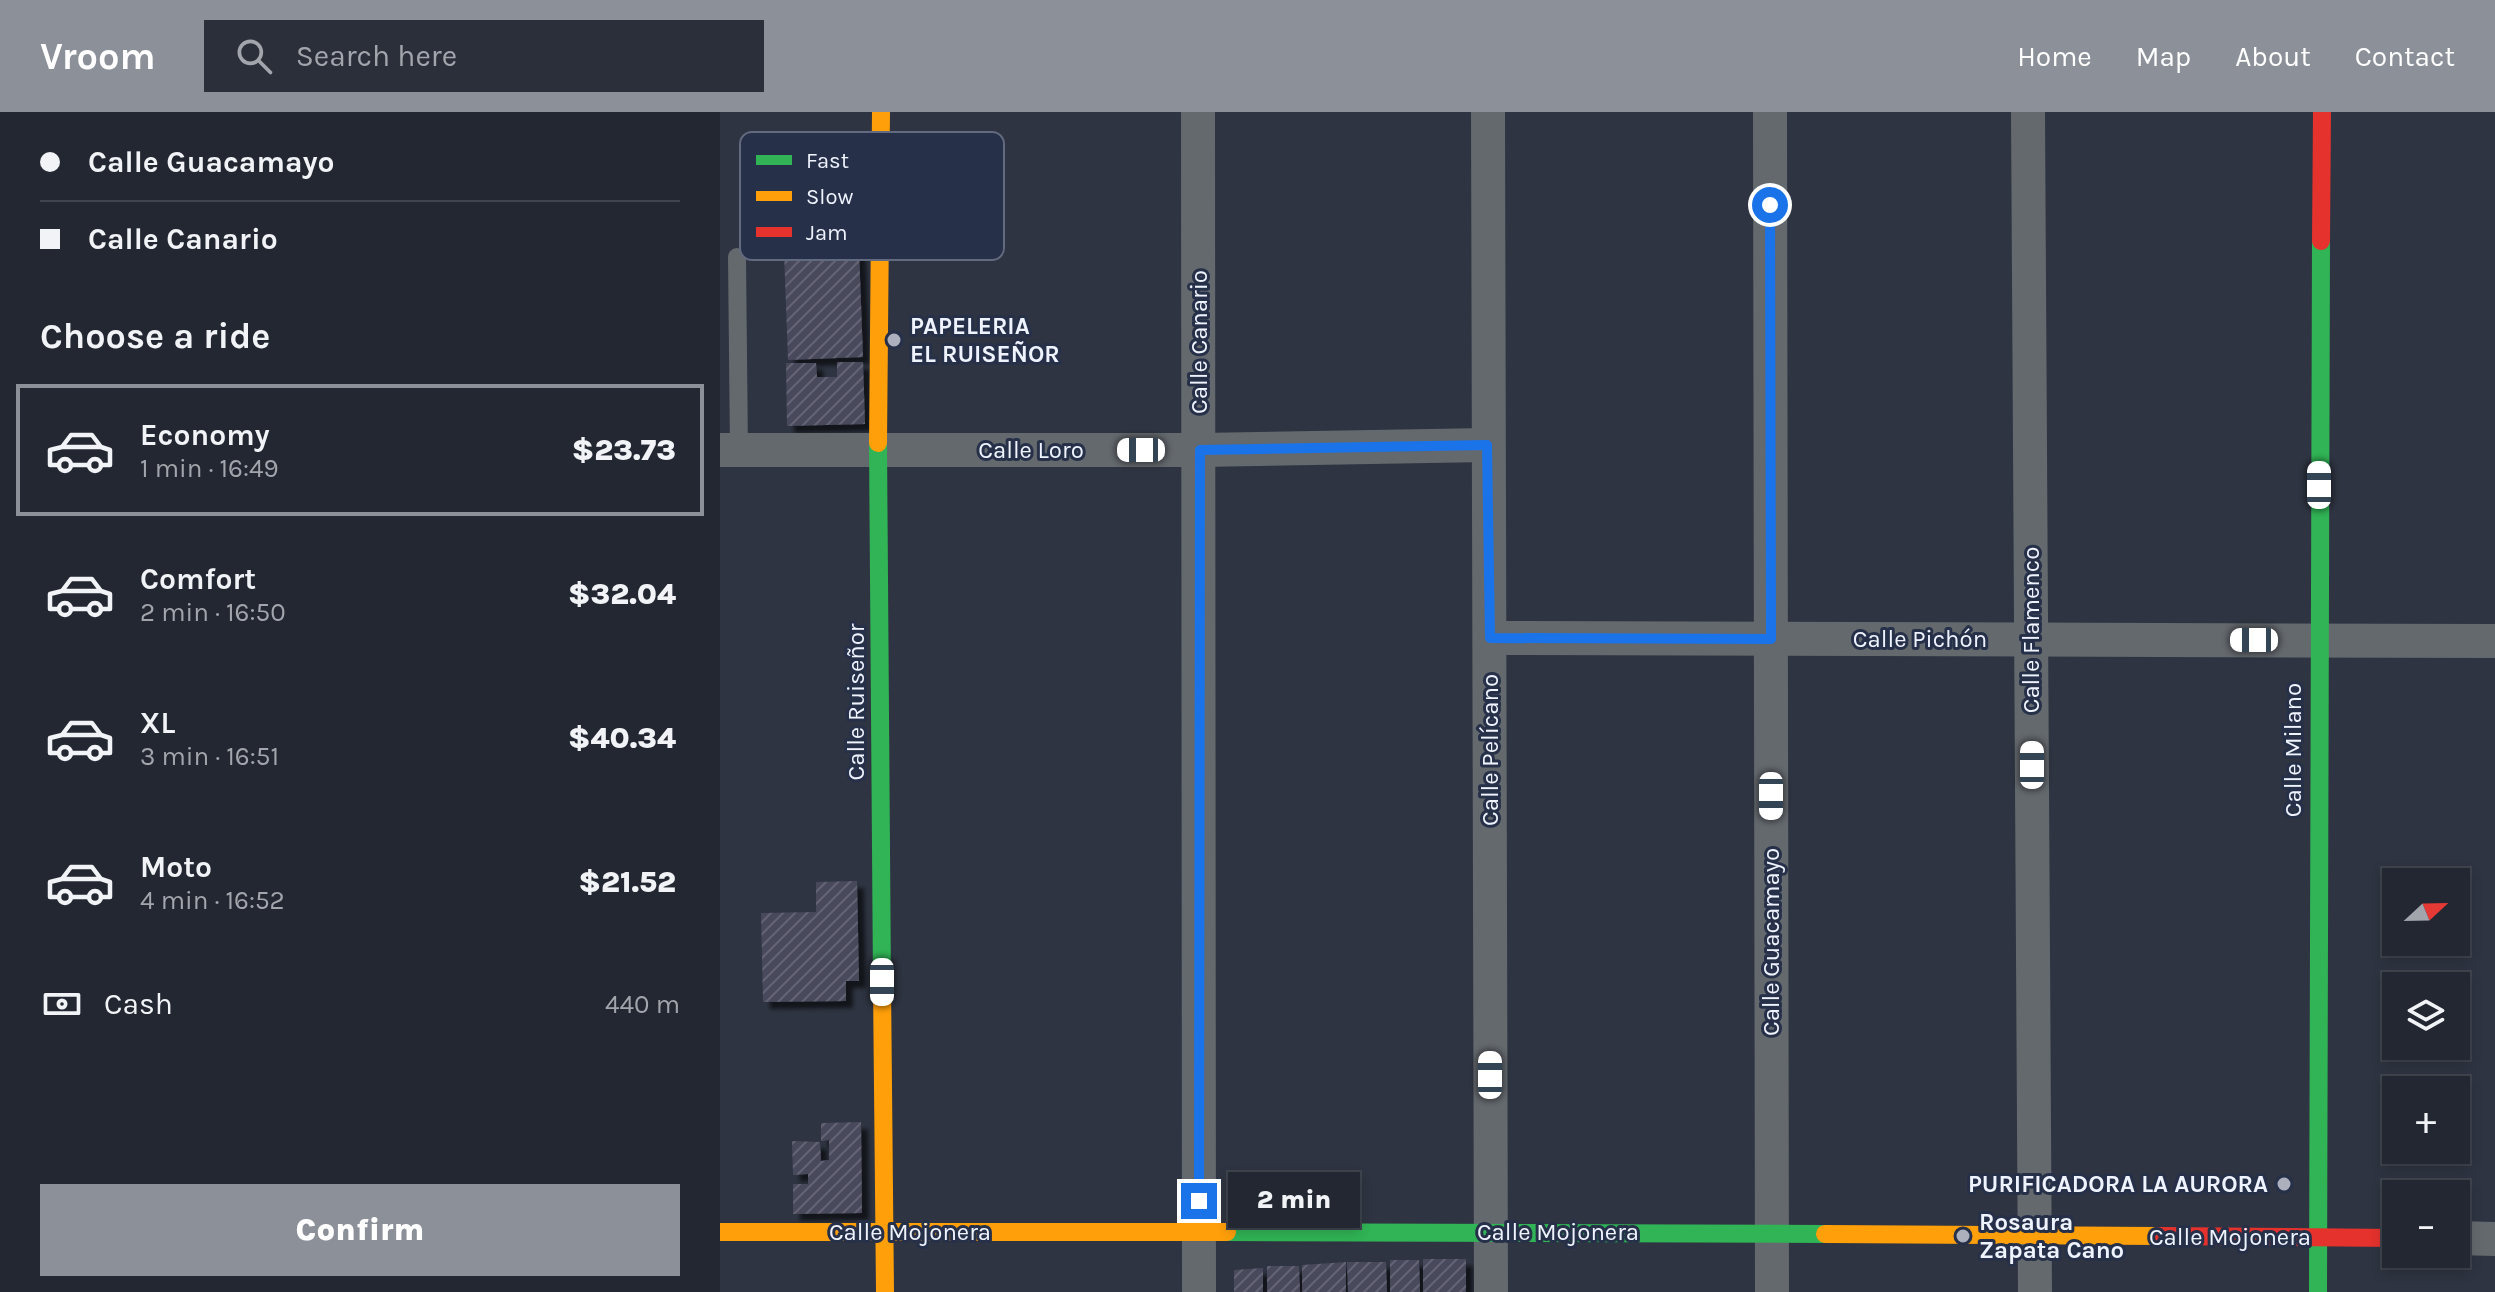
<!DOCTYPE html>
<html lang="en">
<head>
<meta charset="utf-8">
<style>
	body { margin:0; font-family:Karla,sans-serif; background:#2a2f39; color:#f1f3f6; height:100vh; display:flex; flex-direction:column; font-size:30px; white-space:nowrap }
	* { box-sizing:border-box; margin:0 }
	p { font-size:26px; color:#a2a5ab }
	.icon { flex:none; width:44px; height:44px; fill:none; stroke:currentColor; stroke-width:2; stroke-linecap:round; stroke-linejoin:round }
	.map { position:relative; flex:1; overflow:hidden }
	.side { display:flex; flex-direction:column; background:#222731; width:720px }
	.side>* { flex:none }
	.top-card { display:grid; align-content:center; height:176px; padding:0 40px; background:#222731 }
	.needle { width:52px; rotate:68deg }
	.controls { position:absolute; left:1662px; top:756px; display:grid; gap:16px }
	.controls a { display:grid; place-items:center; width:88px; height:88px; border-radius:0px; background:#222731; box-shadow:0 4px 12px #0003,0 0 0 2px #3f444d; font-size:40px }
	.end { position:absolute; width:36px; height:36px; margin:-18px; border:10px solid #1a73e8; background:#fff; box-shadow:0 0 0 4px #fff }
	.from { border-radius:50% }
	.bubble { position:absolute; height:56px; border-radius:0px; background:#222731; box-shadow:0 4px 12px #0003,0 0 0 2px #3f444d; font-size:26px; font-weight:800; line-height:56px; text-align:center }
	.car { position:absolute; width:24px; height:48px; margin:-24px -12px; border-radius:10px; box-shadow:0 0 6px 2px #0007; background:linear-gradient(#fff 24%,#345 0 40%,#fff 0 76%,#345 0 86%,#fff 0) }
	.top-card b { display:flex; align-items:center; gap:28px; height:76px; font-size:30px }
	.top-card b+b { border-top:2px solid #3f444d }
	.top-card i { width:20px; height:20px; background:#f1f3f6 }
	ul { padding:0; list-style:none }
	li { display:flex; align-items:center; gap:24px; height:132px; margin:0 16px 12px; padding:0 24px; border:4px solid transparent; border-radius:0px }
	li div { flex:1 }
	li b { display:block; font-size:30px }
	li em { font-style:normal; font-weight:800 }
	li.current { border-color:#8c9099 }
	li>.icon { width:72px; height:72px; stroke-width:1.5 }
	h2 { padding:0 40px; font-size:36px; line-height:96px }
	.pay { display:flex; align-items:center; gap:20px; height:88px; padding:0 40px; font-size:30px }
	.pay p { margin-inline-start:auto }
	.primary-button { display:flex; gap:16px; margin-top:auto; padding:16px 40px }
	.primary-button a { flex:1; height:92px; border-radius:0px; background:#8c9099; color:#fff; font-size:32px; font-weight:800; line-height:92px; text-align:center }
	header { display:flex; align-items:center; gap:48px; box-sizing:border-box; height:112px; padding:0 40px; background:#8c9099; color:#fff }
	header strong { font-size:38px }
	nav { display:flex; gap:44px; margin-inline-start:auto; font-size:28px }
	.search { width:560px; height:72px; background:#2a2f39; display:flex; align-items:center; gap:20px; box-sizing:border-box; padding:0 28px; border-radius:0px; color:#a2a5ab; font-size:30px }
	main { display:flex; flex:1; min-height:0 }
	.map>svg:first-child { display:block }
	.building { fill:url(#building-hatch); filter:url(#shadow) }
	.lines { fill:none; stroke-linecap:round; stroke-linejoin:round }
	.lane { stroke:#64696e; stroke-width:18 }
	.street { stroke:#64696e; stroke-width:34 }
	.fast { stroke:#30b455; stroke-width:18 }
	.slow { stroke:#ff9f0a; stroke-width:18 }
	.jam { stroke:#e5322d; stroke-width:18 }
	.route { stroke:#1a73e8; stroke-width:10 }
	.poi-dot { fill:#abb0bc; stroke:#263049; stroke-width:3 }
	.labels { text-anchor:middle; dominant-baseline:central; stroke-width:6; stroke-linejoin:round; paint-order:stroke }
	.poi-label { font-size:24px; font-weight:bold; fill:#eff3fe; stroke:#263049; text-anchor:start }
	.street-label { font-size:24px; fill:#eff3fe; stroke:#263049 }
	.key { fill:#263049; stroke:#626a7f; stroke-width:2 }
	.key-label { font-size:22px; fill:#eff3fe }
</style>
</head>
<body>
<header>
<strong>Vroom</strong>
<div class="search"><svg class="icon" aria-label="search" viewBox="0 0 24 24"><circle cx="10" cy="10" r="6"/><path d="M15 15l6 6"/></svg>Search here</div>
<nav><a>Home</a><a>Map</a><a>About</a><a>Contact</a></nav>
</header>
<main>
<section class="side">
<div class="top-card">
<b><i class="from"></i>Calle Guacamayo</b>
<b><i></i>Calle Canario</b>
</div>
<h2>Choose a ride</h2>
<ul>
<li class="current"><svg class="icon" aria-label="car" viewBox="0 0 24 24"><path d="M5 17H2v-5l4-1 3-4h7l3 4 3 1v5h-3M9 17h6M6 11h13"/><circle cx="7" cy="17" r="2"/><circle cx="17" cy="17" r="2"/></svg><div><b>Economy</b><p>1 min · 16:49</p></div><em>$23.73</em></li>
<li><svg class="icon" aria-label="car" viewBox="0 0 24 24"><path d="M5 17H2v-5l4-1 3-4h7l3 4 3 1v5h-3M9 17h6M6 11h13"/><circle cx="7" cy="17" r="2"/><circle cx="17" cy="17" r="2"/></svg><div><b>Comfort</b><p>2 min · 16:50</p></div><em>$32.04</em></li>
<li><svg class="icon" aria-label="car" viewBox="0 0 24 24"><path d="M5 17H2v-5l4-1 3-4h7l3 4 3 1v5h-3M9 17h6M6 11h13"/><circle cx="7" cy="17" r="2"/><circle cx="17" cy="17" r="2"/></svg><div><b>XL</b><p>3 min · 16:51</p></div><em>$40.34</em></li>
<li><svg class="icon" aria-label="car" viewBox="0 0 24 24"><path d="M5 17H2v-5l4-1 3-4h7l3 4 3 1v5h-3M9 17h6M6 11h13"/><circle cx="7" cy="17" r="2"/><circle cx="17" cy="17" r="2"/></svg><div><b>Moto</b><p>4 min · 16:52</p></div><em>$21.52</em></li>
</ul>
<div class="pay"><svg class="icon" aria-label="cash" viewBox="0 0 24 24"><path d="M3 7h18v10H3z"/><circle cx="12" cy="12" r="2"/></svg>Cash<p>440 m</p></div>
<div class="primary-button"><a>Confirm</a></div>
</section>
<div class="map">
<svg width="1775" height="1180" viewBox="0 0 1775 1180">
	<defs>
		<pattern id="building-hatch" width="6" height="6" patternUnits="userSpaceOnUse" patternTransform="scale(2)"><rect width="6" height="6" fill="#4a495c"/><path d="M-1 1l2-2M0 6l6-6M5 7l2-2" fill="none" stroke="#646474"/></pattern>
		<filter id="shadow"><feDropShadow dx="7" dy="7" stdDeviation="2" flood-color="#0009"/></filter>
	</defs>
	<rect width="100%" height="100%" fill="#2e3441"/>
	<g class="building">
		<polygon points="139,138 143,245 68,248 64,140"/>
		<polygon points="117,250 143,250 145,312 67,314 66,251 96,251 97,265 117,265"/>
		<polygon points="137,769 139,869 126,869 126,889 43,890 41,801 96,800 96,770"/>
		<polygon points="141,1010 142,1101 73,1102 73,1072 88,1072 88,1062 73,1063 72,1029 100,1030 101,1049 109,1048 109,1028 101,1029 101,1011"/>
		<rect x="703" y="1147" width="43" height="33"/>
		<polygon points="670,1148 699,1148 700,1180 670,1180"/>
		<polygon points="626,1150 626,1180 582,1180 582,1153"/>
		<polygon points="627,1150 666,1150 667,1180 628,1180"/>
		<polygon points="547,1154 579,1154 580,1180 547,1180"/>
		<polygon points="543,1156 543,1180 514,1180 514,1158"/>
	</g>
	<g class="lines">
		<polyline class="lane" points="17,145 19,338"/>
		<g class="street">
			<polyline points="478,0 479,1180"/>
			<polyline points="768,0 771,1180"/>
			<polyline points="1050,0 1052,1180"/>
			<polyline points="1308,0 1315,1180"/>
			<polyline points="0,338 480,338 767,333"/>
			<polyline points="770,526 1775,529"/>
			<polyline points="1736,1126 1775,1127"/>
		</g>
		<g class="fast">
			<polyline points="158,331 162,872"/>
			<polyline points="507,1120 1105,1122"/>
			<polyline points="1598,1180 1601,129"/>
		</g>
		<g class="slow">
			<polyline points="158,331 161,0"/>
			<polyline points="162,872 165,1180"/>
			<polyline points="0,1120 507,1120"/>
			<polyline points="1105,1122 1439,1124"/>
		</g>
		<g class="jam">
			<polyline points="1601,129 1602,0"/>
			<polyline points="1439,1124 1676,1126"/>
		</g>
	</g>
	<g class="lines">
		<polyline class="route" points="479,1089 480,338 767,333 770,526 1051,527 1050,93"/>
	</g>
	<g class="poi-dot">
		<circle cx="174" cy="228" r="8"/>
		<circle cx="1564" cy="1072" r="8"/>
		<circle cx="1243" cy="1124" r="8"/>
	</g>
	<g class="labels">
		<g class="poi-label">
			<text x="190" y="214">PAPELERIA<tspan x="190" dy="28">EL RUISEÑOR</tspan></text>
			<text x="1548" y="1072" text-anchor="end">PURIFICADORA LA AURORA</text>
			<text x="1259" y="1110">Rosaura<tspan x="1259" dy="28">Zapata Cano</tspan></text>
		</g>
		<g class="street-label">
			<text transform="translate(479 230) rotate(-90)">Calle Canario</text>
			<text x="311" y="338">Calle Loro</text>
			<text transform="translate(1311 518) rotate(-90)">Calle Flamenco</text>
			<text x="1200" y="527">Calle Pichón</text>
			<text transform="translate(136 590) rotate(-90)">Calle Ruiseñor</text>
			<text transform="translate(770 638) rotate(-90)">Calle Pelícano</text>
			<text transform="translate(1573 638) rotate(-90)">Calle Milano</text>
			<text transform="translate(1051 830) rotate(-90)">Calle Guacamayo</text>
			<text x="190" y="1120">Calle Mojonera</text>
			<text x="838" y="1120">Calle Mojonera</text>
			<text x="1510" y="1125">Calle Mojonera</text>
		</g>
	</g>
	<rect x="20" y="20" width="264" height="128" rx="12" class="key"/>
	<rect x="36" y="43" width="36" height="10" fill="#30b455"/>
	<rect x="36" y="79" width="36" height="10" fill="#ff9f0a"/>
	<rect x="36" y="115" width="36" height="10" fill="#e5322d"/>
	<g class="key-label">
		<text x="86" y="56">Fast</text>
		<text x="86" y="92">Slow</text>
		<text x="86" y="128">Jam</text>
	</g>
</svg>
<div class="controls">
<a><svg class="needle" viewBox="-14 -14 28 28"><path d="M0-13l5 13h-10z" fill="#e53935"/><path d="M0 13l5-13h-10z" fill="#a2a5ab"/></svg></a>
<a><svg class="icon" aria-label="layers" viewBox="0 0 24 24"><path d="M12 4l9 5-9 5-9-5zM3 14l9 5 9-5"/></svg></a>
<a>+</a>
<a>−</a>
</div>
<i class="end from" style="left:1050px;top:93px"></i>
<i class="end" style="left:479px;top:1089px"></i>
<div class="bubble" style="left:508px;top:1060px;width:132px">2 min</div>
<i class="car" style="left:421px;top:338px;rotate:270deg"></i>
<i class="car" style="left:1599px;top:373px;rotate:0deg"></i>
<i class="car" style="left:1534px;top:528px;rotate:270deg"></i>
<i class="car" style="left:1312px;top:653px;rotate:0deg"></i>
<i class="car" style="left:1051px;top:684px;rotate:180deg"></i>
<i class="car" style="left:162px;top:870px;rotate:180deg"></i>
<i class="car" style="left:770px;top:963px;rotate:0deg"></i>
</div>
</main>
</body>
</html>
